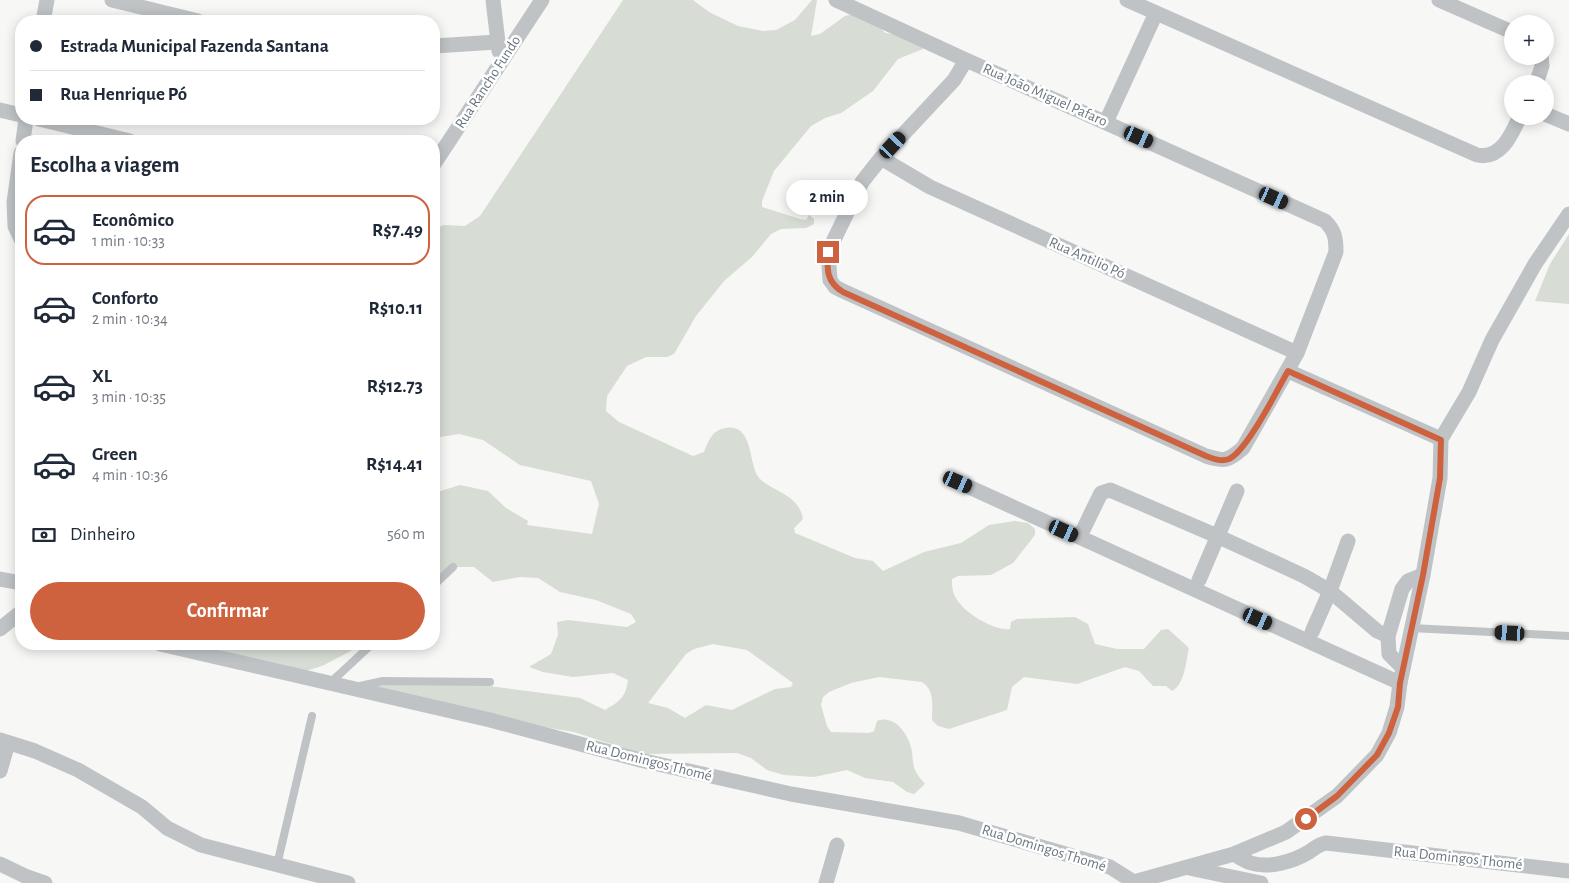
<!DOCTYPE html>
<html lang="pt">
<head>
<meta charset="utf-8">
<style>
	body { margin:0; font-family:"Alegreya Sans",sans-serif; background:#f6f6f7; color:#1f2937; height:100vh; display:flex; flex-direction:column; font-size:19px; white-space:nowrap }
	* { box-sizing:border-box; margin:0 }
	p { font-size:16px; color:#747a83 }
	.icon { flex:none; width:28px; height:28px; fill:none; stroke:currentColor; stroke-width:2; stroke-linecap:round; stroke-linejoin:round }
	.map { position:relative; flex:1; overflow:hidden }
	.details { position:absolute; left:15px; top:135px; width:425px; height:515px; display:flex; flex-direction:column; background:#fff; border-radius:20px; box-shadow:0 2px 12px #0003 }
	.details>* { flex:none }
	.guide { position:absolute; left:15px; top:15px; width:425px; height:110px; border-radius:20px; box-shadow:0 2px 12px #0003; display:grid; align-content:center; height:110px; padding:0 15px; background:#fff }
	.tools { position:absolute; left:1504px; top:15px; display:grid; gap:10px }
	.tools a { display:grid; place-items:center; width:50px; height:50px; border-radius:50%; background:#fff; box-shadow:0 2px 12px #0003; font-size:25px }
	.end { position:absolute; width:22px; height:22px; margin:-11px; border:6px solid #ce613e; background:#fff; box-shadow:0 0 0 2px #fff }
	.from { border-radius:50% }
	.bubble { position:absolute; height:35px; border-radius:18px; background:#fff; box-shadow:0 2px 12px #0003; font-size:16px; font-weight:600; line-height:35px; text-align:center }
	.car { position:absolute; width:15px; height:30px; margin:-15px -8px; border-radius:6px; box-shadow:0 0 4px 1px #0007; background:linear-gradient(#222 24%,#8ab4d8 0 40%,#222 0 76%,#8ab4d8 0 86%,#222 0) }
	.guide b { display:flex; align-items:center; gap:18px; height:48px; font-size:19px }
	.guide b+b { border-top:1px solid #e0e1e3 }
	.guide i { width:12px; height:12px; background:#1f2937 }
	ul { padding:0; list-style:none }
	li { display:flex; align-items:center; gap:15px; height:70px; margin:0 10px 8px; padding:0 5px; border:2px solid transparent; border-radius:20px }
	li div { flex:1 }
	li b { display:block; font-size:19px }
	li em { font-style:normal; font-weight:600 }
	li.selected { border-color:#ce613e }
	li>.icon { width:45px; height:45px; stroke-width:1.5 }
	h2 { padding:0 15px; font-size:22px; line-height:60px }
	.pay { display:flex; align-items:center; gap:12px; height:55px; padding:0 15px; font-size:19px }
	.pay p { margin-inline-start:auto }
	.cta { display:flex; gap:10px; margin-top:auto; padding:10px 15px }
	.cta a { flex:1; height:58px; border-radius:30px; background:#ce613e; color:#fff; font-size:20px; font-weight:600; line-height:58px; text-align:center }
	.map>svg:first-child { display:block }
	.green { fill:#d7dcd4; fill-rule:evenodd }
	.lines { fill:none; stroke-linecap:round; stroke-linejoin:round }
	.service { stroke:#bfc3c6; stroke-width:8 }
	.minor { stroke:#bfc3c6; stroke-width:15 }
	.route { stroke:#ce613e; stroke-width:6 }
	.labels { text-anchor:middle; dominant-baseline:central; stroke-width:5; stroke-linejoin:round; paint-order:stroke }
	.street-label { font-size:15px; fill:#6a7782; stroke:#fff }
</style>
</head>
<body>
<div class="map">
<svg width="1569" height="883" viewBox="0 0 1569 883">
	<rect width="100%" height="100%" fill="#f7f7f5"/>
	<g class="green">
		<path d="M623,0H693L709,12L738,26L763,31L776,30L795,20L812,0H817L811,36L820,34L845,16L856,13L872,18L885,33L908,36L922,41L923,49L898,59L873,91L841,113L825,118L811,126L774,171L762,201V207L800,219L806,220L809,215L814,219V224L806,228L781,229L771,234L752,257L724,281L696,316L674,354L667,357H646L627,366L607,396L606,411L619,422L693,456L704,452C709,440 712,430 726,428C754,423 748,465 759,478C772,492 799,494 803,519L794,528L795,533L855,558L873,561L883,571L924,552L961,543L989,525L1015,521L1028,523L1035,529V535L1013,563L991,575L958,576L952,579C952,583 952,588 953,591C957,610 993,631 1010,629L1011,622L1017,619L1075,617L1088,624L1095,644L1117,649H1144L1161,630L1168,629L1189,648C1186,661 1185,684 1172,691L1166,686H1153L1139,671L1125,667L1077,684L1024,677L1012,687L1007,710L949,729L938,726L932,720C932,706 935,690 922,682L879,677L851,683L829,692L823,697L821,705L827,726L831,732L869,733L874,731L877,721C893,714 907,732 911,747C913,754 912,763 915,770C917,775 922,780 925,784L914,794L907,792L893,782L865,778L847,770L814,777L784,775L767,770L751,758L737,753L642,754L574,732L507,721L370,686L422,683L490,686L580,698L605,710C619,702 626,697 628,680L613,673L573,677L543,672L529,667L551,654L558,635L557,622L568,620L627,627L636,622L631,614L596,600L560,592L538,578L520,577L493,582L474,567H451L434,580V493L460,485L488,491L506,508L528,521L527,525L592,534L599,504L591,481L520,465L483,440L459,434L434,438V229L444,225L465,226L480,216ZM713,644L747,650L793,683L791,687L775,689L732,710L706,705L685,718L668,708L648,703L686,654L694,649Z"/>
		<polygon points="1569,234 1569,304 1535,301 1550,264"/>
		<polygon points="206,644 360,644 349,652 322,666 293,675 250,662"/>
	</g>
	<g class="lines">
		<g class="service">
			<polyline points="434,585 453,567"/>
			<polyline points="1411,628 1569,636"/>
			<polyline points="330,683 372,644"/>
			<polyline points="360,686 383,681 490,682"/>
			<polyline points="277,865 312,716"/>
		</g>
		<g class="minor">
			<polyline points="112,0 198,21"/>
			<polyline points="493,0 499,51"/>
			<path d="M836,0L966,60L1325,221C1335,231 1336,238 1336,252L1297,353L1243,448C1228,461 1225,462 1206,456L843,291L835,287L830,280L828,252L862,182L881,158L954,80L966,60"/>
			<path d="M1127,0L1477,155C1501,160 1512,134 1520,116"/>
			<polyline points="1439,0 1512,32"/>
			<polyline points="43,21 47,0"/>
			<polyline points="434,46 497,42"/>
			<polyline points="1536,84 1542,66 1541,56"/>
			<polyline points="0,110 21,115"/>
			<polyline points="1545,114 1569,124"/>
			<polyline points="39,119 130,141"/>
			<polyline points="1106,122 1156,13"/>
			<polyline points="23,141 26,119"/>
			<polyline points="21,153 14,202 15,226 21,239"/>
			<polyline points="881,158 930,187 1297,353"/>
			<polyline points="434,164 542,0"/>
			<polyline points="1288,371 1441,439"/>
			<polyline points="958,482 1400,683"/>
			<polyline points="1083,530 1101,493 1110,490 1217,536 1304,576 1330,591 1377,631 1388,636"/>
			<polyline points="0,579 21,583"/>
			<polyline points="1199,580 1237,491"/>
			<polyline points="0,629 21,612"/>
			<polyline points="1312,632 1330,591 1348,541"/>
			<polyline points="160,644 490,720 640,760 791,794 959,823 1110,867 1134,882"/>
			<polyline points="1403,668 1389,654 1388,636 1402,589 1408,581 1423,575"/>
			<polyline points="0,740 35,751 78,770 142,807 167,828 201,845 348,883"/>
			<polyline points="0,771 8,743"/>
			<path d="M1234,854C1239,857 1245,861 1251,863C1269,869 1294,861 1309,852C1315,848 1319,844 1326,843L1569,871"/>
			<polyline points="0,864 25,876 45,883"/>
			<polyline points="1189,868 1261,883"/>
			<polyline points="826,883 837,845"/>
			<polyline points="1130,883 1234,854 1286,832 1337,796 1377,755 1389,733 1397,707 1400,683 1423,575 1440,478 1441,439 1469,392 1492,340 1535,264 1569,214"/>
		</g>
	</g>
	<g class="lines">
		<path class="route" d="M828,252C827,269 826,282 843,292L1206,456C1214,459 1221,462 1229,459C1247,451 1277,390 1288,371L1441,440L1440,478L1423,575L1400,683L1398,707L1389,733L1377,755L1337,796L1306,819"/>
	</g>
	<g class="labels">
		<g class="street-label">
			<text transform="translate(488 82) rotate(-57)">Rua Rancho Fundo</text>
			<text transform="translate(1045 95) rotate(24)">Rua João Miguel Pafaro</text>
			<text transform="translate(1087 258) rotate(24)">Rua Antilio Pó</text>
			<text transform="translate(649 761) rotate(14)">Rua Domingos Thomé</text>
			<text transform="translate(1044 848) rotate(17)">Rua Domingos Thomé</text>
			<text transform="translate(1458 858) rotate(6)">Rua Domingos Thomé</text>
		</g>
	</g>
</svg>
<div class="tools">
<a>+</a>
<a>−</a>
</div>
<i class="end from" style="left:1306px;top:819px"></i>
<i class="end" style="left:828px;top:252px"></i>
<div class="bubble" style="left:786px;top:180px;width:82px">2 min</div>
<i class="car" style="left:1139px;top:137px;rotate:114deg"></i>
<i class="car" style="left:893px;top:145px;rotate:43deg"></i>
<i class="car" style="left:1274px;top:198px;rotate:114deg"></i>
<i class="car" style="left:958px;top:482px;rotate:114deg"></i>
<i class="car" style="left:1064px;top:531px;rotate:114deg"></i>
<i class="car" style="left:1258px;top:619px;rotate:114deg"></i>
<i class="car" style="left:1510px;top:633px;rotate:273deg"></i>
<div class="guide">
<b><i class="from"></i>Estrada Municipal Fazenda Santana</b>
<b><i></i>Rua Henrique Pó</b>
</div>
<section class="details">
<h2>Escolha a viagem</h2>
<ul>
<li class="selected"><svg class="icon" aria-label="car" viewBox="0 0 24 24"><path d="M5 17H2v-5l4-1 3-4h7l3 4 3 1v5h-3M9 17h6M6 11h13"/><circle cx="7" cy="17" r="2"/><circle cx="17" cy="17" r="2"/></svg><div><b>Econômico</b><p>1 min · 10:33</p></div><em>R$7.49</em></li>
<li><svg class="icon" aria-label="car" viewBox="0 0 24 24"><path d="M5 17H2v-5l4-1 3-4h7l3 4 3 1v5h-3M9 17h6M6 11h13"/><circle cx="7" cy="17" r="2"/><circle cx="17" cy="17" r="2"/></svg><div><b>Conforto</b><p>2 min · 10:34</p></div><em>R$10.11</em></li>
<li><svg class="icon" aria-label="car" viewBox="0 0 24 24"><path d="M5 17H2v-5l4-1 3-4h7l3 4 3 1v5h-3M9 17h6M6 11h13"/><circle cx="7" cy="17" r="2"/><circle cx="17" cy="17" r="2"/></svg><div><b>XL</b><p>3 min · 10:35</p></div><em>R$12.73</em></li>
<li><svg class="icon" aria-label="car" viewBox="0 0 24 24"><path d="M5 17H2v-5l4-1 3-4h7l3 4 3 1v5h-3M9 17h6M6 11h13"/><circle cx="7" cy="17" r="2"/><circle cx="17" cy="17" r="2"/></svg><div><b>Green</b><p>4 min · 10:36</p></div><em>R$14.41</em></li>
</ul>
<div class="pay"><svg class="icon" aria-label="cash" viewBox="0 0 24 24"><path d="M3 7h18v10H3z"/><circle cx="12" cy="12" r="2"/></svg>Dinheiro<p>560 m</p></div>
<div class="cta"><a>Confirmar</a></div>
</section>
</div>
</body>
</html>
